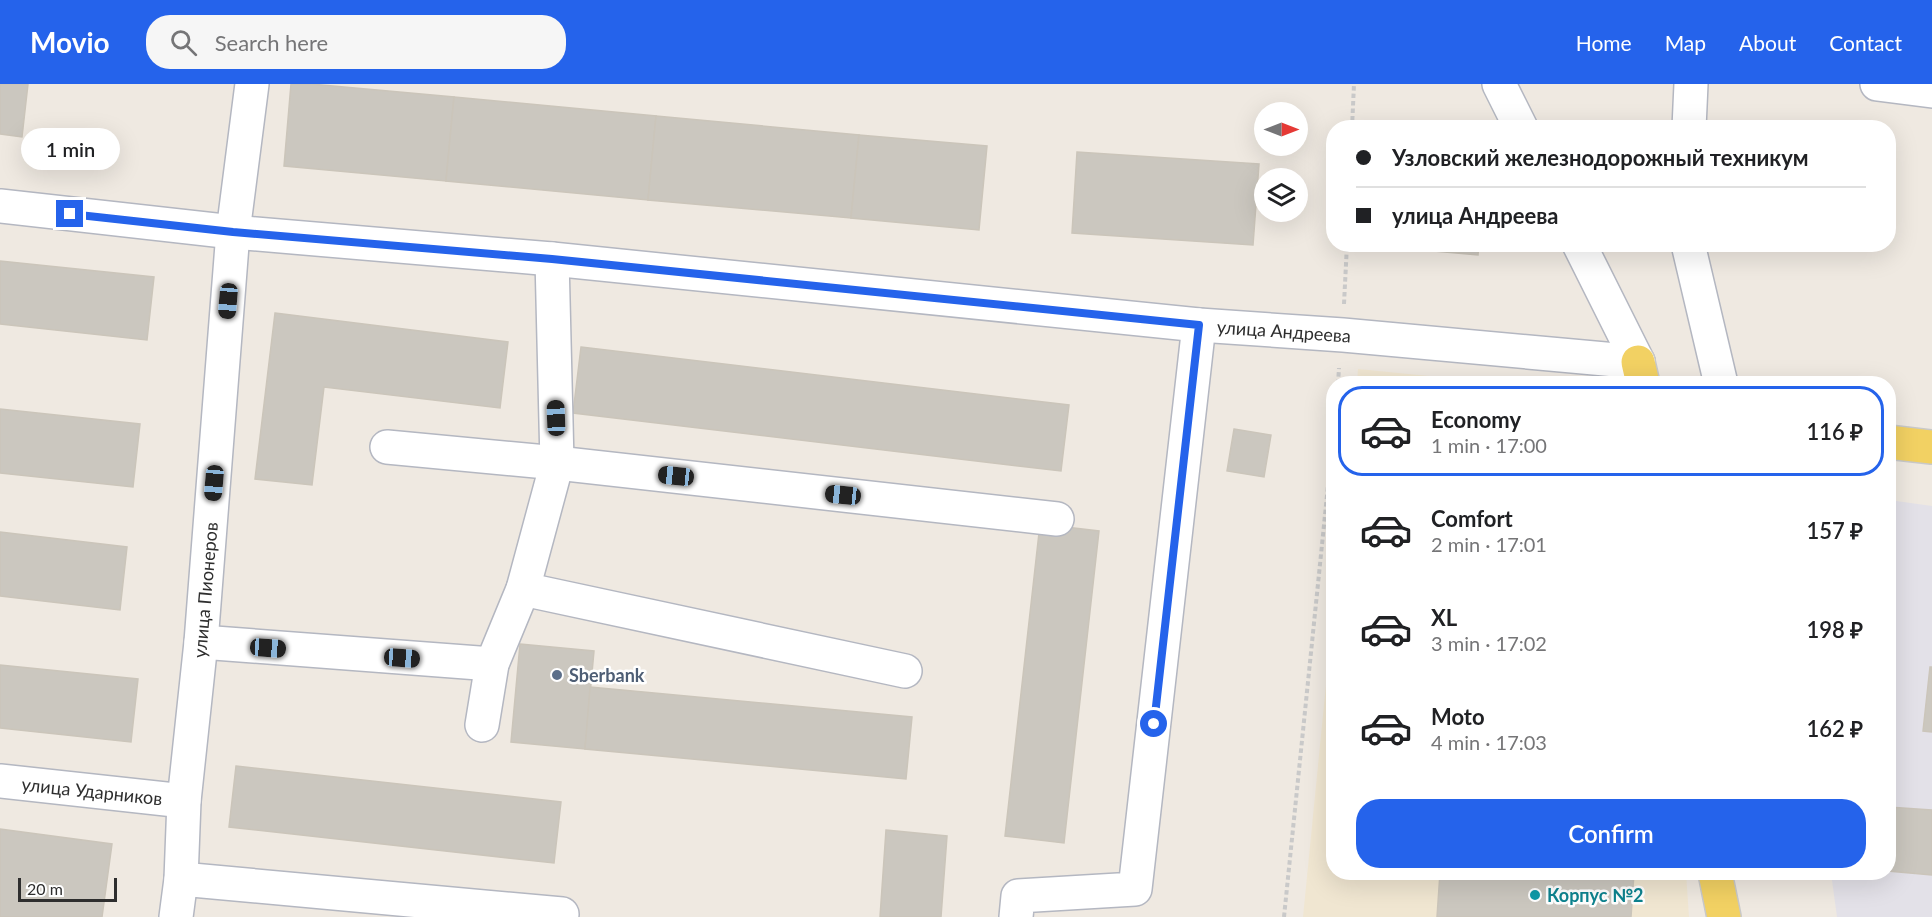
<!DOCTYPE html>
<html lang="en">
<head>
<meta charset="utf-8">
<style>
	body { margin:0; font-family:Lato,sans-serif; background:#f6f6f6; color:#202124; height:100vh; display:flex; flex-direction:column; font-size:22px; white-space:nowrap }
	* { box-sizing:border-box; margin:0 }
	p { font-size:20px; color:#757577 }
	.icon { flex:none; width:33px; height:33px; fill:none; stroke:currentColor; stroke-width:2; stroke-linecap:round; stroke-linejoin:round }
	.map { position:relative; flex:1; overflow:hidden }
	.sheet { position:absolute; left:1326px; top:292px; width:570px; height:504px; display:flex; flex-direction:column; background:#fff; border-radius:24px; box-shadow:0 6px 24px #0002 }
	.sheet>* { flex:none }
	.top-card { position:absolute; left:1326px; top:36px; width:570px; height:132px; border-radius:24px; box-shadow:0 6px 24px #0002; display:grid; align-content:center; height:132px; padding:0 30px; background:#fff }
	.needle { width:39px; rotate:90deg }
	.controls { position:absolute; left:1254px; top:18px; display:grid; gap:12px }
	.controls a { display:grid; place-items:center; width:54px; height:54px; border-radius:50%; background:#fff; box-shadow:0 6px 24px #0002; font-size:30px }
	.scale { position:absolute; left:18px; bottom:15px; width:99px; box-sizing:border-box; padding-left:6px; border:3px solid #2e2e2e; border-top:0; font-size:16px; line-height:21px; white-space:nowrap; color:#2e2e2e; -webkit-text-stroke:4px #fff; paint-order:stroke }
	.end { position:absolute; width:27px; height:27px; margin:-14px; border:8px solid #2563eb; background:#fff; box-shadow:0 0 0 3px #fff }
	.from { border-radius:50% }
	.bubble { position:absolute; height:42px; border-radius:21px; background:#fff; box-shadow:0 6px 24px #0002; font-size:20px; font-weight:600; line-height:42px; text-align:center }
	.car { position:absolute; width:18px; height:36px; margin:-18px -9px; border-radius:8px; box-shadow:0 0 4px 2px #0007; background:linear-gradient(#222 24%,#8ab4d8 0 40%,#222 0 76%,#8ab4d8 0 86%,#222 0) }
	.top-card b { display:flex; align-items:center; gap:21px; height:57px; font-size:22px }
	.top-card b+b { border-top:2px solid #e0e0e0 }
	.top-card i { width:15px; height:15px; background:#202124 }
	ul { padding:10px 0 0; list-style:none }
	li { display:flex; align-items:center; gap:18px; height:90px; margin:0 12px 9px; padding:0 18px; border:3px solid transparent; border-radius:24px }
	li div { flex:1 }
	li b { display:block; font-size:22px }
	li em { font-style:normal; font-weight:600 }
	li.selected { border-color:#2563eb }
	li>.icon { width:54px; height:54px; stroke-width:1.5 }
	.action { display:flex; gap:12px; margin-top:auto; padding:12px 30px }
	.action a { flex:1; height:69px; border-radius:24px; background:#2563eb; color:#fff; font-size:24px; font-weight:600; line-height:69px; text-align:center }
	header { display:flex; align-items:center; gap:36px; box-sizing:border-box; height:84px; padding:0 30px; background:#2563eb; color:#fff }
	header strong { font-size:28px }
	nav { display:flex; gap:33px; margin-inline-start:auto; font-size:21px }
	.search { width:420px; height:54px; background:#f6f6f6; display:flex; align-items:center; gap:15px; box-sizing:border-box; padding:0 21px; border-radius:24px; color:#757577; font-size:22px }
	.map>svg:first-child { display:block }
	.industrial { fill:#e3e1e8 }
	.education { fill:#f0e6d1 }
	.building { fill:#cbc7bf; stroke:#cbc5ba; stroke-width:1.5 }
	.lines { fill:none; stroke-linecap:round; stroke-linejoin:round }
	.minor-casing { stroke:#b4b7c1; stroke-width:36 }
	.major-casing { stroke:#c9c9c9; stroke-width:36 }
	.path { stroke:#c9c9c9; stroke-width:4; stroke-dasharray:4.5 3; stroke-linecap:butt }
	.minor { stroke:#fff; stroke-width:33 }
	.major { stroke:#f2d163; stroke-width:33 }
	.route { stroke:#2563eb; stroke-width:8 }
	.service-dot { fill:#5c6f8a; stroke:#fff; stroke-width:2 }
	.culture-dot { fill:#0f9aa8; stroke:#fff; stroke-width:2 }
	.labels { text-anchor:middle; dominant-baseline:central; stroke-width:5; stroke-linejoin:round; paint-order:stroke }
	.street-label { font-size:18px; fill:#2e2e2e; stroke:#fff }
	.service-label { font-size:18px; font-weight:bold; fill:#4e5e75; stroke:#fff; text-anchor:start }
	.culture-label { font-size:18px; font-weight:bold; fill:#0d838f; stroke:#fff; text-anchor:start }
</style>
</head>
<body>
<header>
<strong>Movio</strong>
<div class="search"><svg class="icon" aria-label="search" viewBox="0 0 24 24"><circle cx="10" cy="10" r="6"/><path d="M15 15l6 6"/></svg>Search here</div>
<nav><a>Home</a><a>Map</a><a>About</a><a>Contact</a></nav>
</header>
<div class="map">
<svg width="1932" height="833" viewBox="0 0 1932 833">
	<rect width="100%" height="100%" fill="#efe9e1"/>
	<polygon class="industrial" points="1889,416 1932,422 1932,833 1837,833 1831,789 1888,789"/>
	<g class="education">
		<polygon points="1358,285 1510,300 1357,300"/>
		<polygon points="1333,530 1334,789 1686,789 1689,833 1303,833"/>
	</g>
	<g class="building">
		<polygon points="0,0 28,0 22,53 0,50"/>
		<polygon points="291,0 311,0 454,13 446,97 284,82"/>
		<polygon points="454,13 656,32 648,116 446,97"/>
		<polygon points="656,32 859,51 851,134 648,116"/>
		<polygon points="859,51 987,62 979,146 851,134"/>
		<polygon points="1077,68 1259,80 1253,161 1072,149"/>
		<polygon points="1400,160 1479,160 1478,171 1400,164"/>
		<polygon points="0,177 154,193 147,256 0,240"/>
		<polygon points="275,229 508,258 500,324 324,303 312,401 255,395"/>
		<polygon points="581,263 1069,321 1061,387 573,329"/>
		<polygon points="0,325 140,340 133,403 0,389"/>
		<polygon points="1234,345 1271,351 1264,393 1227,387"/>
		<polygon points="1040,440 1099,447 1064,759 1005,752"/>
		<polygon points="0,448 127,463 120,526 0,512"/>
		<polygon points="520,560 594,567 585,665 511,658"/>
		<polygon points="0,581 138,595 131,658 0,644"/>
		<polygon points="1930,583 1932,583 1932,648 1923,647"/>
		<polygon points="590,603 912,633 906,695 585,665"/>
		<polygon points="236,682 561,718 554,779 229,743"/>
		<polygon points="1888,723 1932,726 1932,791 1888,787"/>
		<polygon points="0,745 112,760 102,833 0,833"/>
		<polygon points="886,746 947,752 941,833 880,833"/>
		<polygon points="1440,789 1634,789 1631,833 1437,833"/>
	</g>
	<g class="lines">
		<g class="minor-casing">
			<g id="minor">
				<polyline points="1499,0 1521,44"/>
				<polyline points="1877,0 1932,7"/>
				<polyline points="1689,44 1691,0"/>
				<polyline points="0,122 233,148 552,175 1199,241 1343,251 1638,278"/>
				<polyline points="1579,160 1638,278"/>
				<polyline points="1688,160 1721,300"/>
				<polyline points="387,363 557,379 1057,435"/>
				<polyline points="523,505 905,587"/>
				<polyline points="201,558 492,580"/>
				<polyline points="482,641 492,580 523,505 557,379 552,175"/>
				<polyline points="0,697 184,717"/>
				<polyline points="181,795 562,830"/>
				<polyline points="176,833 181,795 184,717 201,558 233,148 252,0"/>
				<polyline points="1016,833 1018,812 1135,805 1199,241"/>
			</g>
		</g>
		<g class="major-casing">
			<g id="major">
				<polyline points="1638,278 1643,300"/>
				<polyline points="1888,358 1932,363"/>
				<polyline points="1715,789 1724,833"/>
			</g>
		</g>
		<g class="path">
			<polyline points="1352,44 1354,0"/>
			<polyline points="1344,220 1347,160"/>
			<polyline points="1338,300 1339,284"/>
			<polyline points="1284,833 1334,343"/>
		</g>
		<use href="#minor" class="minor"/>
		<use href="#major" class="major"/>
	</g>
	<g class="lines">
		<polyline class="route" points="70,130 233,148 552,175 1199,241 1154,640"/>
	</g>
	<circle class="service-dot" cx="557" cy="591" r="6"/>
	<circle class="culture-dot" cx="1535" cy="811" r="6"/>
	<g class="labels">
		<g class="street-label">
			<text transform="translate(1284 247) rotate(4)">улица Андреева</text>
			<text transform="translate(205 506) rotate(-85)">улица Пионеров</text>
			<text transform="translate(92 707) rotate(6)">улица Ударников</text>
		</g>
		<g class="service-label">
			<text x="569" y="591">Sberbank</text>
		</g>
		<g class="culture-label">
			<text x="1547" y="811">Корпус №2</text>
		</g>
	</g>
</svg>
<div class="controls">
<a><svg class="needle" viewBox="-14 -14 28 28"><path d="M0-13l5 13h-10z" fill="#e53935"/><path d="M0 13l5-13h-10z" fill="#757577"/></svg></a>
<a><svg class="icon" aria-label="layers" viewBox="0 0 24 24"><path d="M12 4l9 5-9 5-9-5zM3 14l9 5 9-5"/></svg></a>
</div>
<div class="scale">20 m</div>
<i class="end from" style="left:1154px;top:640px"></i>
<i class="end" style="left:70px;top:130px"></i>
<div class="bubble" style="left:21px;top:44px;width:99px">1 min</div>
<i class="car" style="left:228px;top:217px;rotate:185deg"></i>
<i class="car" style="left:556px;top:334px;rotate:358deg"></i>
<i class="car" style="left:676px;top:392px;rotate:276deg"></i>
<i class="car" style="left:214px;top:399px;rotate:185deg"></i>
<i class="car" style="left:843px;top:411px;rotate:276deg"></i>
<i class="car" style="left:268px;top:564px;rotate:94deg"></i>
<i class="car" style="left:402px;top:574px;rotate:94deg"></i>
<div class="top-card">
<b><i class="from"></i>Узловский железнодорожный техникум</b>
<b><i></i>улица Андреева</b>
</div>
<section class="sheet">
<ul>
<li class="selected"><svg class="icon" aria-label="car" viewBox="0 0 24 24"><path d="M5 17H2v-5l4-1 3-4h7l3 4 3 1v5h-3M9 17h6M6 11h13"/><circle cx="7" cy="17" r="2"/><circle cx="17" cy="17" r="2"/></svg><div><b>Economy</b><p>1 min · 17:00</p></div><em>116 ₽</em></li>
<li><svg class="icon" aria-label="car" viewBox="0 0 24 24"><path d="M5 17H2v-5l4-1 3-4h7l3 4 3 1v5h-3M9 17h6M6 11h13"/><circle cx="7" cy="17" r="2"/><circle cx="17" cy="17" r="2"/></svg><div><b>Comfort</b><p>2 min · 17:01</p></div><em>157 ₽</em></li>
<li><svg class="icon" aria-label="car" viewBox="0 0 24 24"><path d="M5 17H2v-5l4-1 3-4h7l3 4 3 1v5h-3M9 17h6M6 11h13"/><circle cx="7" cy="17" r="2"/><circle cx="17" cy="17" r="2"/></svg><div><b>XL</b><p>3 min · 17:02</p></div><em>198 ₽</em></li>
<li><svg class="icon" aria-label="car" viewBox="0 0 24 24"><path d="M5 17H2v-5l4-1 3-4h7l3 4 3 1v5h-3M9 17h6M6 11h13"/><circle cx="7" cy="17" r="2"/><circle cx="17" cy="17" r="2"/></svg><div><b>Moto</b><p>4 min · 17:03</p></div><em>162 ₽</em></li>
</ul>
<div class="action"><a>Confirm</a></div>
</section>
</div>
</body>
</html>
